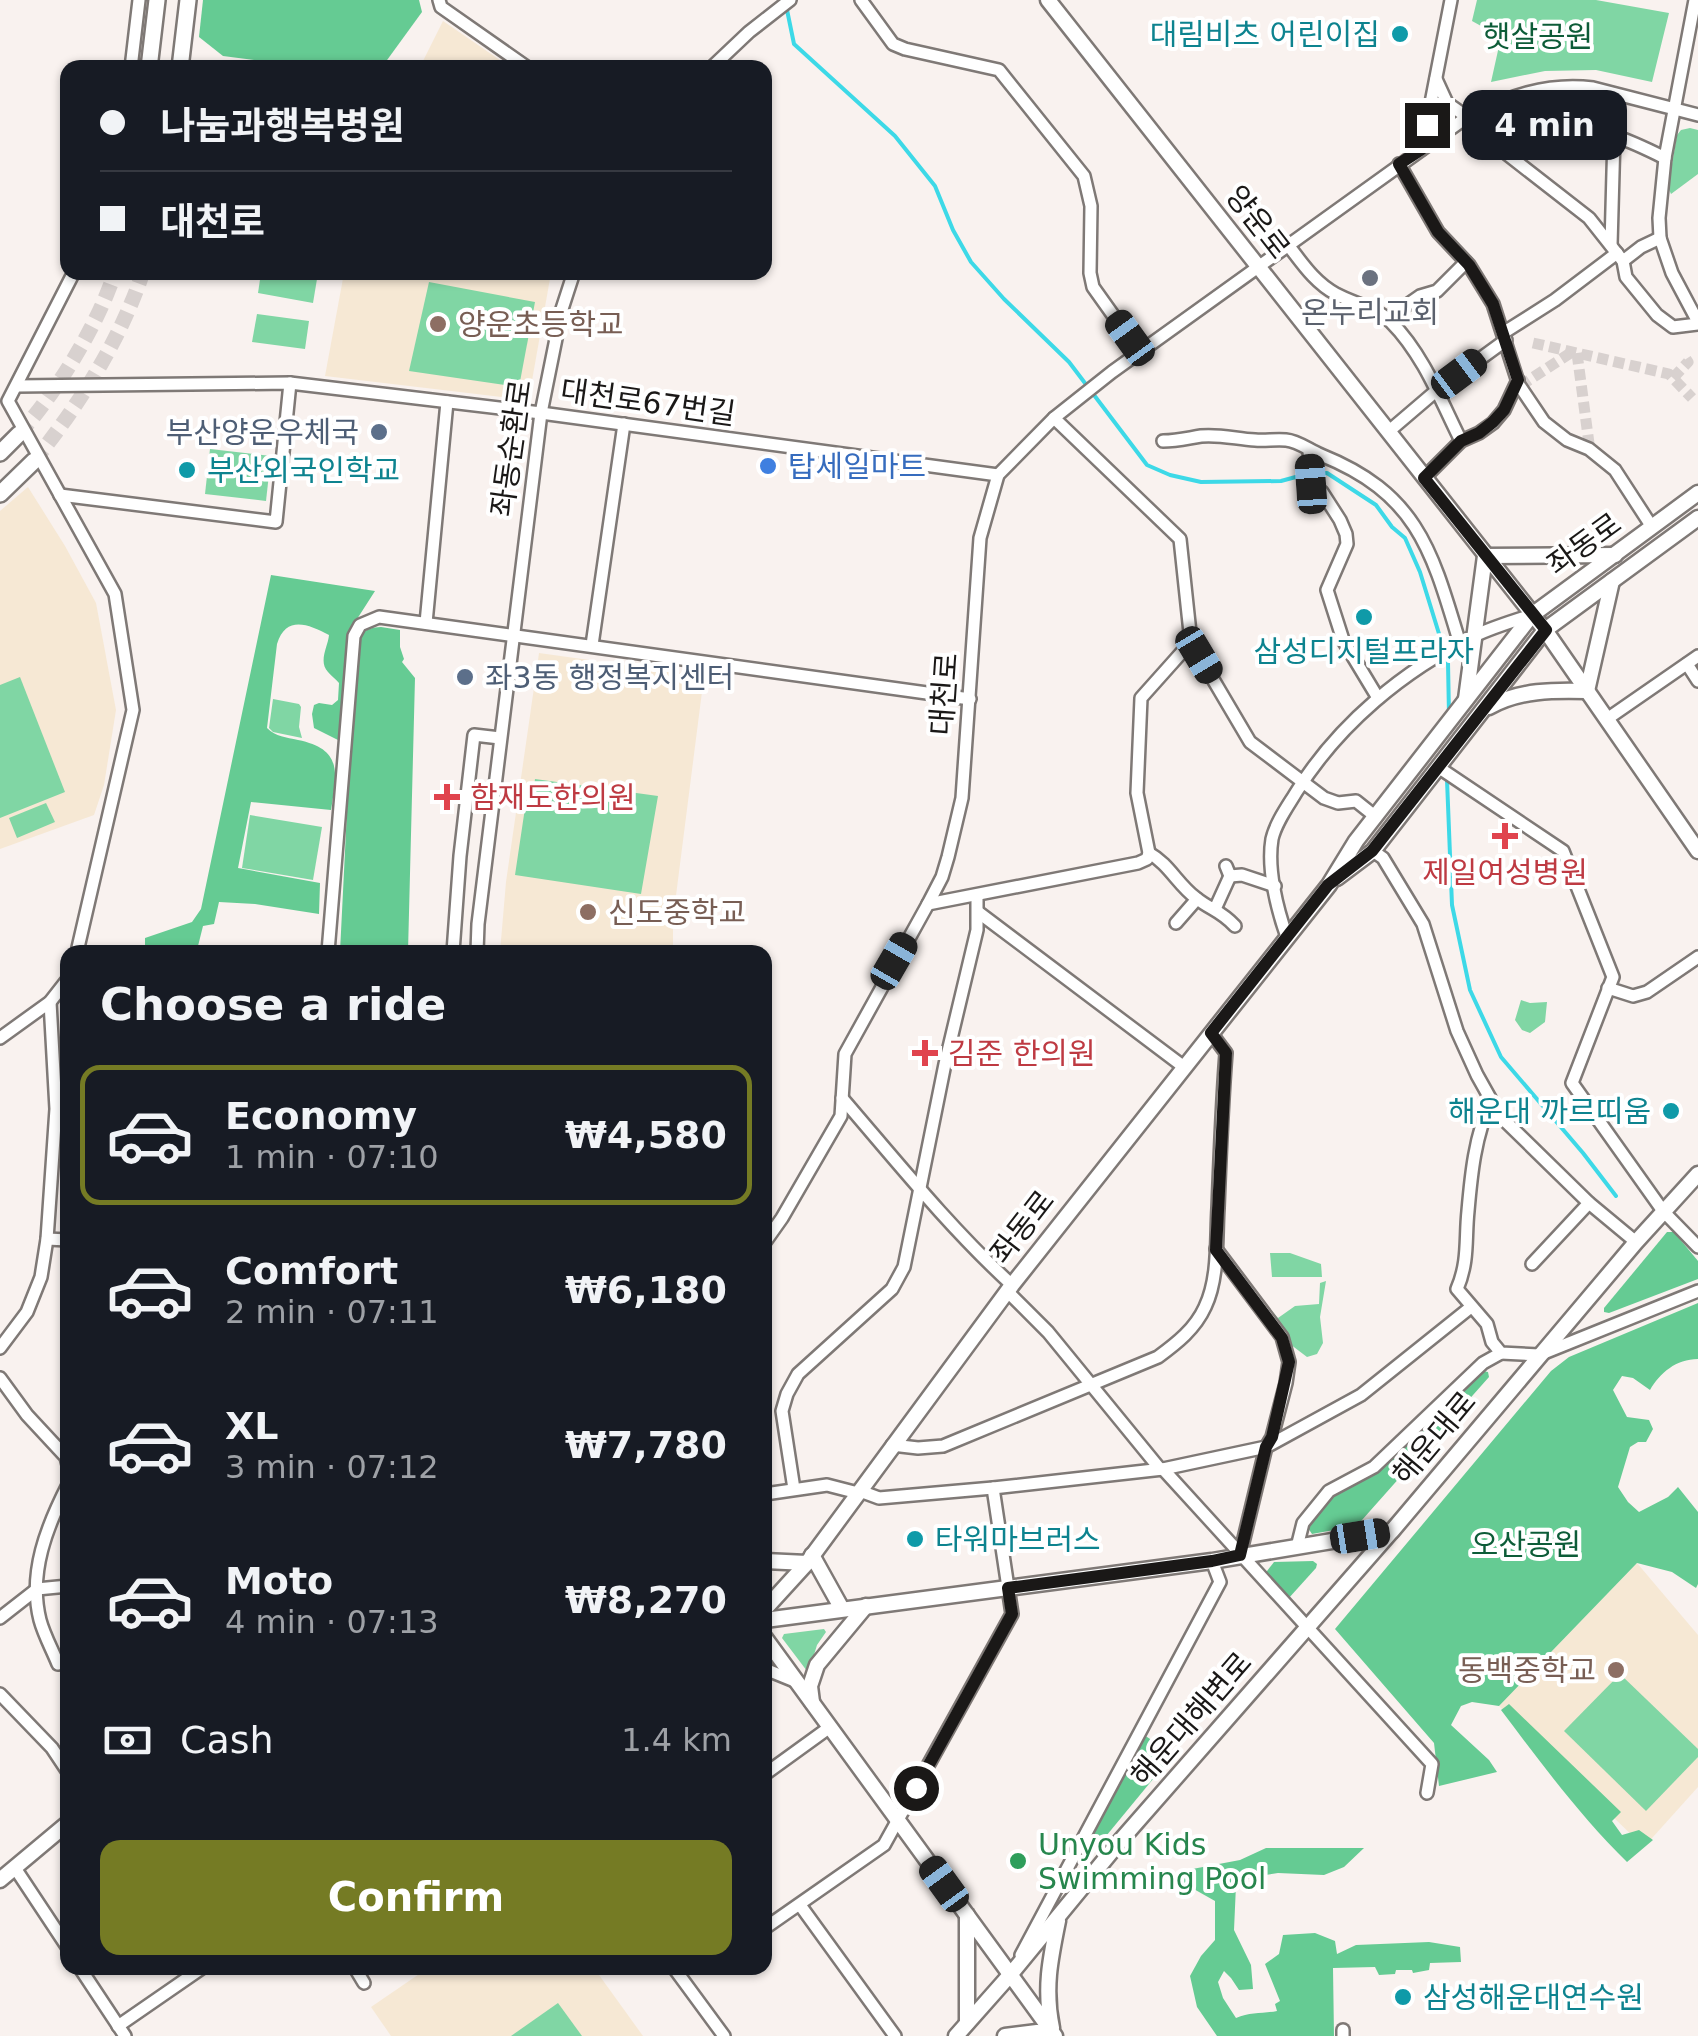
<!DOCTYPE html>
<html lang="en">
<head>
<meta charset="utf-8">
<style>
	body { margin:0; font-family:"DejaVu Sans","Noto Sans KR",sans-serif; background:#242831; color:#f1f3f6; height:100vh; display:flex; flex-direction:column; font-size:38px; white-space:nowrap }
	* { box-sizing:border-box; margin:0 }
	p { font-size:32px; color:#9ea1a6 }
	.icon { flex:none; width:55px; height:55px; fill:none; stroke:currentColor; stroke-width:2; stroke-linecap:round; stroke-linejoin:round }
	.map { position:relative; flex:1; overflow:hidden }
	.side { position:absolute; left:60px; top:945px; width:712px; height:1030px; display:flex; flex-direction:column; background:#171b24; border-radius:20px; box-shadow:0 2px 8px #0004 }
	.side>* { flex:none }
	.top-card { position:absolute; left:60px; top:60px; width:712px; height:220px; border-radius:20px; box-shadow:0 2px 8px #0004; display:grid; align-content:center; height:220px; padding:0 40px; background:#171b24 }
	.end { position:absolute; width:45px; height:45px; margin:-22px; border:12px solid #1a1817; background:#fff; box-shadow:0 0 0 5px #fff }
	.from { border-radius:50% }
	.bubble { position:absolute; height:70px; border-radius:20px; background:#171b24; box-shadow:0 2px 8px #0004; font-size:32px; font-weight:800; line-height:70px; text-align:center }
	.car { position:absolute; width:30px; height:60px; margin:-30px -15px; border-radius:12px; box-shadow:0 0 8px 2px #0007; background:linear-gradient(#222 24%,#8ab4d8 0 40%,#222 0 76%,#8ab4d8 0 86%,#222 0) }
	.top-card b { display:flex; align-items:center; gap:35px; height:95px; font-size:38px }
	.top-card b+b { border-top:2px solid #363941 }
	.top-card i { width:25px; height:25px; background:#f1f3f6 }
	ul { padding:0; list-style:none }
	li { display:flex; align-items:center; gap:30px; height:140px; margin:0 20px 15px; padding:0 20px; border:5px solid transparent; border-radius:20px }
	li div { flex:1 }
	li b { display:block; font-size:38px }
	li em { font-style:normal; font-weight:800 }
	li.current { border-color:#757b24 }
	li>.icon { width:90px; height:90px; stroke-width:1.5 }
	h2 { padding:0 40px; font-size:45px; line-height:120px }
	.pay { display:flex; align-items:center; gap:25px; height:110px; padding:0 40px; font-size:38px }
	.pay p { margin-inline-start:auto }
	.primary-button { display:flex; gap:20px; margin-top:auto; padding:20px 40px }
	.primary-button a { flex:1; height:115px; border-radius:20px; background:#757b24; color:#fff; font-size:40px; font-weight:800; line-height:115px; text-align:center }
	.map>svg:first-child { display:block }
	.education { fill:#f6e8d4 }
	.green { fill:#80d6a4 }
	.forest { fill:#65cb93 }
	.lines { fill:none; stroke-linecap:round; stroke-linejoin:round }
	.stream { stroke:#3dd9e7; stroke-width:4 }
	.minor-tunnel { stroke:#d8d1cf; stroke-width:11; stroke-dasharray:11 5.5; stroke-linecap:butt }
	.highway-tunnel { stroke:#d8d1cf; stroke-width:15; stroke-dasharray:15 8; stroke-linecap:butt }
	.minor-casing { stroke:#7f7976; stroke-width:16 }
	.major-casing { stroke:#7f7976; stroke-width:19 }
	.highway-casing { stroke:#7f7976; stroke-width:20 }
	.minor { stroke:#fff; stroke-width:11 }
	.major { stroke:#fff; stroke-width:14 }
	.highway { stroke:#fff; stroke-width:15 }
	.route { stroke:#1a1817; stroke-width:12 }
	.culture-dot { fill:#0f9aa8; stroke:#fff; stroke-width:4 }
	.worship-dot { fill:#6b7280; stroke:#fff; stroke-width:4 }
	.education-dot { fill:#8d6e63; stroke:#fff; stroke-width:4 }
	.service-dot { fill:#5c6f8a; stroke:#fff; stroke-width:4 }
	.shop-dot { fill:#3f7fe0; stroke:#fff; stroke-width:4 }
	.health-dot { fill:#e0444e; stroke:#fff; stroke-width:4 }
	.leisure-dot { fill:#2e9e5b; stroke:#fff; stroke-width:4 }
	.labels { text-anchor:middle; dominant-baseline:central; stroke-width:8; stroke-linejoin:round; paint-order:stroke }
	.culture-label { font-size:30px; fill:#0d838f; stroke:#fff; text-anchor:start }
	.park-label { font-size:30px; fill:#0d5c38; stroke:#fff }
	.street-label { font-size:30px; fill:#1a1817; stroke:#fff }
	.worship-label { font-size:30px; fill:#5b616d; stroke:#fff }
	.education-label { font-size:30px; fill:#785e54; stroke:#fff; text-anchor:start }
	.service-label { font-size:30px; fill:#4e5e75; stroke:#fff; text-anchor:end }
	.shop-label { font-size:30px; fill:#366cbe; stroke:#fff; text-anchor:start }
	.health-label { font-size:30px; fill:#be3a42; stroke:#fff; text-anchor:start }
	.leisure-label { font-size:30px; fill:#27864d; stroke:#fff; text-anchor:start }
</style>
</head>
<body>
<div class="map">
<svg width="1698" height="2036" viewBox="0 0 1698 2036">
	<rect width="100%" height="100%" fill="#f9f2ef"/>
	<g class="education">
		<polygon points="443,21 510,67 420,67"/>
		<polygon points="344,273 551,273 530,392 519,399 325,376"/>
		<polygon points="28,487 65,546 96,603 116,710 104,785 94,815 0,849 0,511"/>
		<polygon points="539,653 704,676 673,919 673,952 500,952 506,882"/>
		<polygon points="1637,1563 1698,1635 1698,1787 1644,1847 1499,1706"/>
		<polygon points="428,1968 594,1968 643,2036 391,2036 371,2007"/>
	</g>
	<g class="green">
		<polygon points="1477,0 1596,0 1669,13 1652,82 1596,70 1545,71 1491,82 1501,37 1472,21"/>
		<polygon points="1690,128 1698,130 1698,174 1671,194 1668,187 1677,135 1681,130"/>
		<polygon points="261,273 318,273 313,303 258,293"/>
		<polygon points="429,282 535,302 519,387 409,371"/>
		<polygon points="257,314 309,321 305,349 252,342"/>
		<polygon points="210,449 271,456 266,501 205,494"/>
		<polygon points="20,677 65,792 0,818 0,685"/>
		<polygon points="273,699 299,704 301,707 299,727 302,738 273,732 269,728"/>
		<polygon points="535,779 658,796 641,894 515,875 525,808 531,807"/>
		<polygon points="46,803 55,822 17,838 9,818"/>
		<polygon points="250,815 322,827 313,880 242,868"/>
		<polygon points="1521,1000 1530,1003 1547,1002 1545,1022 1530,1033 1522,1030 1515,1020"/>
		<polygon points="1290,1253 1321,1264 1322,1277 1272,1277 1270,1253"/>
		<polygon points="1326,1281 1320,1317 1323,1343 1317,1354 1307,1357 1286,1341 1261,1304 1264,1302 1278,1318 1295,1306 1319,1304 1320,1283"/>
		<polygon points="824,1629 826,1632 817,1645 810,1668 807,1671 782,1638 784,1634"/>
		<polygon points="1620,1674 1698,1749 1698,1757 1646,1811 1564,1731"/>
		<polygon points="558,2003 582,2036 511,2036"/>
	</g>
	<g class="forest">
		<polygon points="203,0 419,0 422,12 382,67 309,67 223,56 199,37"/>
		<path d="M271,575L375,591L350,630L341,737L338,740L314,728L312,714L314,705L319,703L332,705L338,700L339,683C336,679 331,676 328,672C318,661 328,647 329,635C308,624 286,615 277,644L267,728C276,737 286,737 298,740C343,749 337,773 331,810L251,802L238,868L320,883L319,914L255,904L219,902L214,924L203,926L198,946L187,948L145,945V938L192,922L201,909Z"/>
		<path d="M381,627L400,630V647L404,659L402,662L415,678L408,952H340L355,650C359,634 364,628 381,627Z"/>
		<polygon points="1667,1232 1674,1232 1698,1261 1698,1279 1609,1313 1604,1312 1604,1308"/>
		<path d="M1698,1303V1359C1676,1359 1660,1373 1650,1390L1633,1378L1622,1376L1613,1390L1627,1417L1649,1420L1653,1429L1646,1442H1638L1630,1447L1618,1487L1628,1502L1639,1512L1668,1497L1678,1487L1698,1512V1584L1696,1588L1672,1572L1637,1563L1499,1706L1472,1702L1461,1706L1451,1725L1489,1760L1497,1772L1439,1786L1434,1743L1335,1629L1551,1371L1569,1357Z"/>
		<path d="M1483,1371L1488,1372L1489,1377L1362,1520L1356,1526L1312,1534L1308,1528C1327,1487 1350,1493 1379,1470C1416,1440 1449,1404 1483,1371Z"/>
		<polygon points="1313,1561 1317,1564 1316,1568 1288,1599 1264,1575 1274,1562"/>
		<path d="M1509,1704L1621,1812L1612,1821L1622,1835L1639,1830L1653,1840L1627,1862C1580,1816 1541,1763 1501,1710Z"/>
		<polygon points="1144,1735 1170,1752 1172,1756 1088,1858 1082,1860 1079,1858"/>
		<path d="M1266,1848H1364L1344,1867L1324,1875L1278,1873L1253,1877L1236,1885L1234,1930L1251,1965L1253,1989L1239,1990L1231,1978L1224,1971L1218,1982L1223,1998L1236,2018C1250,2012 1262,2014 1277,2011L1275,2004L1280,2001L1265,1964L1279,1954L1283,1935L1315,1933L1335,1941L1337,1954L1356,1945L1429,1942L1460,1947L1461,1962L1430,1963L1429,1970L1413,1973L1412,1970H1396L1395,1974L1379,1975L1375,1967L1333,1968L1334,2036H1217L1197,2007L1190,1976L1201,1956L1215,1940V1901L1176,1879L1187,1870L1240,1860Z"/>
	</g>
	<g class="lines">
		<g class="stream">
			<polyline points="786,5 794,44 895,136 935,186 953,230 971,262 1004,299 1069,362 1147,465 1170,475 1201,482 1281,481 1303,475 1327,473 1376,505 1392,527 1405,538 1420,572 1448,663 1449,715"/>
			<polyline points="1447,780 1452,905 1470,990 1501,1057 1583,1153 1616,1196"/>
		</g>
		<g class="minor-tunnel">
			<polyline points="1533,343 1669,374 1692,398"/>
			<polyline points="1577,353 1590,451"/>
			<polyline points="1673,378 1688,362 1686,359"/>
			<polyline points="1520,386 1572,352"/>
		</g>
		<g class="highway-tunnel">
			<path d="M19,434C56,393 98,325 115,272"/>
			<path d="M34,461C79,405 120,341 143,272"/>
		</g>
		<g class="minor-casing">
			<g id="minor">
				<polyline points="439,0 441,7 528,68"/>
				<polyline points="861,0 893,44 905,49 999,70 1084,176 1091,206 1090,273 1093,287 1140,353"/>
				<polyline points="1695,0 1665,158 1659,218 1660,238 1672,273 1698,322"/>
				<polyline points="131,68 139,0"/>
				<polyline points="711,68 749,32 790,0"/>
				<polyline points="1436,79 1447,103 1467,117 1503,151 1589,218 1623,261 1641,247 1660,238"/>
				<polyline points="1422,149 1451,0"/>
				<path d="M1503,151C1524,122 1583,127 1614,136C1631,141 1649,150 1665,158"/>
				<polyline points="1399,164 1438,232 1469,265 1493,304 1519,385 1544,422 1567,440 1589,449 1615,470 1652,527"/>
				<path d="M1288,245C1302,263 1315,283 1336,294C1354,304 1376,307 1391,322C1423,354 1441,401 1461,441"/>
				<polyline points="1611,245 1614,136"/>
				<polyline points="1623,261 1626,277 1657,315 1673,327 1698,324"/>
				<polyline points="74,272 8,401 115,594 133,710 77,952"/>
				<polyline points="1387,319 1420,296 1437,291 1466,262"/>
				<polyline points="1503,333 1555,300 1617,253"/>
				<polyline points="17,386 290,383 541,413 998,475"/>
				<polyline points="1054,418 1180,539 1191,642 1250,742 1324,798 1338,803 1356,801 1376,817"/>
				<polyline points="1388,432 1436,391 1506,340"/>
				<path d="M1163,441C1177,441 1188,438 1201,436C1219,434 1237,439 1255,440C1265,441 1275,439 1286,440C1298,441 1309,450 1321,455C1418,494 1432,551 1460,644"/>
				<polyline points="1309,450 1311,484 1322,492 1340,520 1346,534 1347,544 1327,590 1343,640 1378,698"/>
				<polyline points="1424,478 1461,441 1479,433 1493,423 1504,410 1518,380"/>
				<polyline points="60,495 276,522 290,383"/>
				<polyline points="426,623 447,402"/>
				<polyline points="592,645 624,424"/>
				<polyline points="1687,664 1698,681"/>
				<polyline points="1607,719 1698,656"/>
				<polyline points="1438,767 1563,851 1613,977 1572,1083 1663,1211 1698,1247"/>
				<polyline points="1373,851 1383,858 1423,924 1457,1031 1477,1075 1500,1116 1589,1203 1636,1242"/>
				<path d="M1149,853C1169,864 1178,885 1196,898C1211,910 1220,910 1235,926"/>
				<polyline points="1226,866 1230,876 1242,875 1275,886"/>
				<polyline points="928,904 1138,863 1147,859 1149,853 1137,793 1141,698 1191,642"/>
				<polyline points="1215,909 1230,876"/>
				<polyline points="978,912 1184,1067"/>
				<polyline points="1176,923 1197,899"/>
				<path d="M1287,937C1277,909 1267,869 1272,839C1276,822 1288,806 1297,791C1339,724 1404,670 1474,636C1493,627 1513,621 1532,615"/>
				<polyline points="328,952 354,636 360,625 379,617 970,699"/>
				<polyline points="453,952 460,856 474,735 500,738"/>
				<polyline points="477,952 478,924 541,413 562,309 574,272"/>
				<polyline points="1608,988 1633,996 1647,992 1698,957"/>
				<polyline points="0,1038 50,1002 68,979"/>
				<path d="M842,1098C897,1162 950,1228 1012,1285"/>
				<path d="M1491,1102C1475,1134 1471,1176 1468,1211C1465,1239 1469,1261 1457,1289L1487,1324L1492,1342L1501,1353L1539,1355L1698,1291"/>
				<polyline points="47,1239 68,1240"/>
				<path d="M765,1242L782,1218L841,1116L845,1054L928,904L942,877L948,857L962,798L980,538L998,475L1054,418L1112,372L1467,117C1507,97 1547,82 1593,88L1698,115"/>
				<polyline points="1216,1249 1282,1337 1289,1362 1286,1383 1272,1437 1266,1447 1240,1555"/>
				<polyline points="1532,1264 1589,1203"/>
				<polyline points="1007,1291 1048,1332 1160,1469"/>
				<polyline points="0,1348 27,1312 41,1277 47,1239 56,1109 50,1002"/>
				<polyline points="0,1378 27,1415 66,1457 68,1465"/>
				<path d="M892,1445L918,1448L943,1446L1158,1357C1177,1343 1195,1329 1205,1307C1219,1278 1216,1239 1218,1208C1220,1156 1222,1105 1226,1053L1211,1033"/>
				<polyline points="1163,1469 1432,1764 1427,1793"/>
				<path d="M68,1485C47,1526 28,1573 40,1620C44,1635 52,1649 58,1664L68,1661"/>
				<polyline points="794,1489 782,1411 787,1394 798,1374 892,1289 904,1267 945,1064 977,930 977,895"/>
				<polyline points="860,1491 879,1498 993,1488 1163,1469 1266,1447 1361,1395 1471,1307"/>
				<polyline points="765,1494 827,1485 858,1493"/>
				<polyline points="1297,1547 1303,1523 1329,1491 1374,1467 1483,1363 1501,1353"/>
				<polyline points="37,1589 68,1586"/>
				<polyline points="0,1618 37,1589"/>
				<polyline points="765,1669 797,1682"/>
				<polyline points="0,1694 52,1748 68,1772"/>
				<polyline points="765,1774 830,1727"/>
				<polyline points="15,1868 68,1948"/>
				<polyline points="800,1905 895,2036"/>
				<polyline points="765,1928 884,1845 1012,1614 993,1488"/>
				<polyline points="1021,1955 1220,1582 1212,1561"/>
				<polyline points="80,1968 125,2036"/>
				<polyline points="355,1968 364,1983"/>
				<polyline points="674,1968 724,2036"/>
				<polyline points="118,2026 202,1968"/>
				<polyline points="1343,2036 1343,2030"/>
			</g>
		</g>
		<g class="major-casing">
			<g id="major">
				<polyline points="1048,0 1545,630 1698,851"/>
				<polyline points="1466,699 1485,556 1615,555"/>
				<path d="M1489,707C1519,690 1554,690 1587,691L1612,581"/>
				<polyline points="1337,878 1373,851 1545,630 1698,518"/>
				<polyline points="812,1555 842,1609"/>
				<polyline points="765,1561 807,1563"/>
				<polyline points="765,1609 807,1563 1012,1285 1329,885 1356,841 1532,615 1698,493"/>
				<polyline points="765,1620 1212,1561 1392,1531 1636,1242 1698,1174"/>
				<polyline points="765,1638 1055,2036"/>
				<polyline points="812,1702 810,1686 817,1665 866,1606"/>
				<polyline points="0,1880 68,1823"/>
				<polyline points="967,1915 967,2023"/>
				<path d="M1052,2028C1044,1989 1050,1960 1058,1921"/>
				<polyline points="956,2036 1010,1975 1121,1840 1391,1532"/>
				<polyline points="1005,2036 1037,2032 1053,2034"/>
			</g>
		</g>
		<g class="highway-casing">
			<g id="highway">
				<polyline points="149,68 157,0"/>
				<polyline points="180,68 188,0"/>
				<polyline points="0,453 19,434"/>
				<polyline points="0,494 34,461"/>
			</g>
		</g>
		<use href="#minor" class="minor"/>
		<use href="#major" class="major"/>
		<use href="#highway" class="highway"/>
	</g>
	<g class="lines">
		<polyline class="route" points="916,1788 1012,1614 1008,1588 1212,1561 1240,1555 1266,1447 1272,1437 1289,1362 1282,1338 1216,1250 1226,1053 1211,1033 1328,885 1372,851 1546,630 1424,478 1461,441 1479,433 1493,422 1504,410 1518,380 1493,304 1469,265 1438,232 1399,164 1422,149 1427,125"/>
	</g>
	<g class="culture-dot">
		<circle cx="1400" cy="34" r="10"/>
		<circle cx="187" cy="470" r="10"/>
		<circle cx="1364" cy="617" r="10"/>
		<circle cx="1671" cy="1111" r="10"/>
		<circle cx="915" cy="1539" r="10"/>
		<circle cx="1403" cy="1997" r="10"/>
	</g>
	<circle class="worship-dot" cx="1370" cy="278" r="10"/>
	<g class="education-dot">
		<circle cx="438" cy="324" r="10"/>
		<circle cx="588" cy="912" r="10"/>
		<circle cx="1616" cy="1670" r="10"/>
	</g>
	<g class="service-dot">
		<circle cx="379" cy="432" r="10"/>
		<circle cx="465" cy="677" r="10"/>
	</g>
	<circle class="shop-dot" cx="768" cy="466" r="10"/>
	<g class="health-dot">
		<path d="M442 782h10v10h10v10h-10v10h-10v-10h-10v-10h10z"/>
		<path d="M1500 821h10v10h10v10h-10v10h-10v-10h-10v-10h10z"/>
		<path d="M920 1038h10v10h10v10h-10v10h-10v-10h-10v-10h10z"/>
	</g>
	<circle class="leisure-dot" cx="1018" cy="1861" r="10"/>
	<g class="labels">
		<g class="culture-label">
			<text x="1380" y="34" text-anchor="end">대림비츠 어린이집</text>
			<text x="207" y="470">부산외국인학교</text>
			<text x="1364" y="651" text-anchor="middle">삼성디지털프라자</text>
			<text x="1651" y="1111" text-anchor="end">해운대 까르띠움</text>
			<text x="935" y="1539">타워마브러스</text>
			<text x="1423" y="1997">삼성해운대연수원</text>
		</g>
		<g class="park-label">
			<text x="1538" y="36">햇살공원</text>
			<text x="1526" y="1544">오산공원</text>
		</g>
		<g class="street-label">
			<text transform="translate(1258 222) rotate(52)">양운로</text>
			<text transform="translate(648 402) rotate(8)">대천로67번길</text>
			<text transform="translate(511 448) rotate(-82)">좌동순환로</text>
			<text transform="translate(1584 544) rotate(-36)">좌동로</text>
			<text transform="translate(944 694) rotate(-86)">대천로</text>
			<text transform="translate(1022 1227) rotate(-52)">좌동로</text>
			<text transform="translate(1434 1438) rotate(-50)">해운대로</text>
			<text transform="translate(1191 1719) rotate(-49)">해운대해변로</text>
		</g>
		<g class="worship-label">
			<text x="1370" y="312">온누리교회</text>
		</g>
		<g class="education-label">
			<text x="458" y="324">양운초등학교</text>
			<text x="608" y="912">신도중학교</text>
			<text x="1596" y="1670" text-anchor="end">동백중학교</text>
		</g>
		<g class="service-label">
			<text x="359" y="432">부산양운우체국</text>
			<text x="485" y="677" text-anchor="start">좌3동 행정복지센터</text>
		</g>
		<g class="shop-label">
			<text x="788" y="466">탑세일마트</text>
		</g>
		<g class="health-label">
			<text x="470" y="797">함재도한의원</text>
			<text x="1505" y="872" text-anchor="middle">제일여성병원</text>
			<text x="948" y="1053">김준 한의원</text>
		</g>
		<g class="leisure-label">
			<text x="1038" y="1844">Unyou Kids<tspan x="1038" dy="34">Swimming Pool</tspan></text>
		</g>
	</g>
</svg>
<i class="end from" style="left:916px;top:1788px"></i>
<i class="end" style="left:1427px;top:125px"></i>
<div class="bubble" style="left:1462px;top:90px;width:165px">4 min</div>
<i class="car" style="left:1130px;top:338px;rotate:324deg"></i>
<i class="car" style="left:1459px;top:374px;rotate:53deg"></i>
<i class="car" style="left:1311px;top:484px;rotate:356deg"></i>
<i class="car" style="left:1199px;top:655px;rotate:149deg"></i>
<i class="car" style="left:894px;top:961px;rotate:30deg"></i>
<i class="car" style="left:1360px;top:1536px;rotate:81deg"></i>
<i class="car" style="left:944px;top:1884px;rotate:324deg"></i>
<div class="top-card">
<b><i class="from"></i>나눔과행복병원</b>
<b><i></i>대천로</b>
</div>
<section class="side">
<h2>Choose a ride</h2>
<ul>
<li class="current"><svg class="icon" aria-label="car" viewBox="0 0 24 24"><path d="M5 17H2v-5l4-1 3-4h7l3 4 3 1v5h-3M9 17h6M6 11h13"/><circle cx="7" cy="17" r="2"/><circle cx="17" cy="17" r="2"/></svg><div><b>Economy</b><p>1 min · 07:10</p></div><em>₩4,580</em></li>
<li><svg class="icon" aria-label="car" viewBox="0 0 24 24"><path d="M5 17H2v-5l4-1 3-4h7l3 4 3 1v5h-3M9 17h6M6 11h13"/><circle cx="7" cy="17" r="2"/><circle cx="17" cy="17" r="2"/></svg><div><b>Comfort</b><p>2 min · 07:11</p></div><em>₩6,180</em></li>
<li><svg class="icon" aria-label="car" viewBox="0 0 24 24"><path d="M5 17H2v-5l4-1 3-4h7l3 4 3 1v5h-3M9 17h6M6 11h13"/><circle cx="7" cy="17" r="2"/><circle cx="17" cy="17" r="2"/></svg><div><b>XL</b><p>3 min · 07:12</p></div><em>₩7,780</em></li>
<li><svg class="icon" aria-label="car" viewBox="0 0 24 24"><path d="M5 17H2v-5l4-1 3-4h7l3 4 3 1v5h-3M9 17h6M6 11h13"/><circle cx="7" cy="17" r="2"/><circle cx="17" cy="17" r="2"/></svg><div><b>Moto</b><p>4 min · 07:13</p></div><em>₩8,270</em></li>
</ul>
<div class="pay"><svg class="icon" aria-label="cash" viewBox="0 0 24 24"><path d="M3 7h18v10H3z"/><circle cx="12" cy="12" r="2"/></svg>Cash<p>1.4 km</p></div>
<div class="primary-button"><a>Confirm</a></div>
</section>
</div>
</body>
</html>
